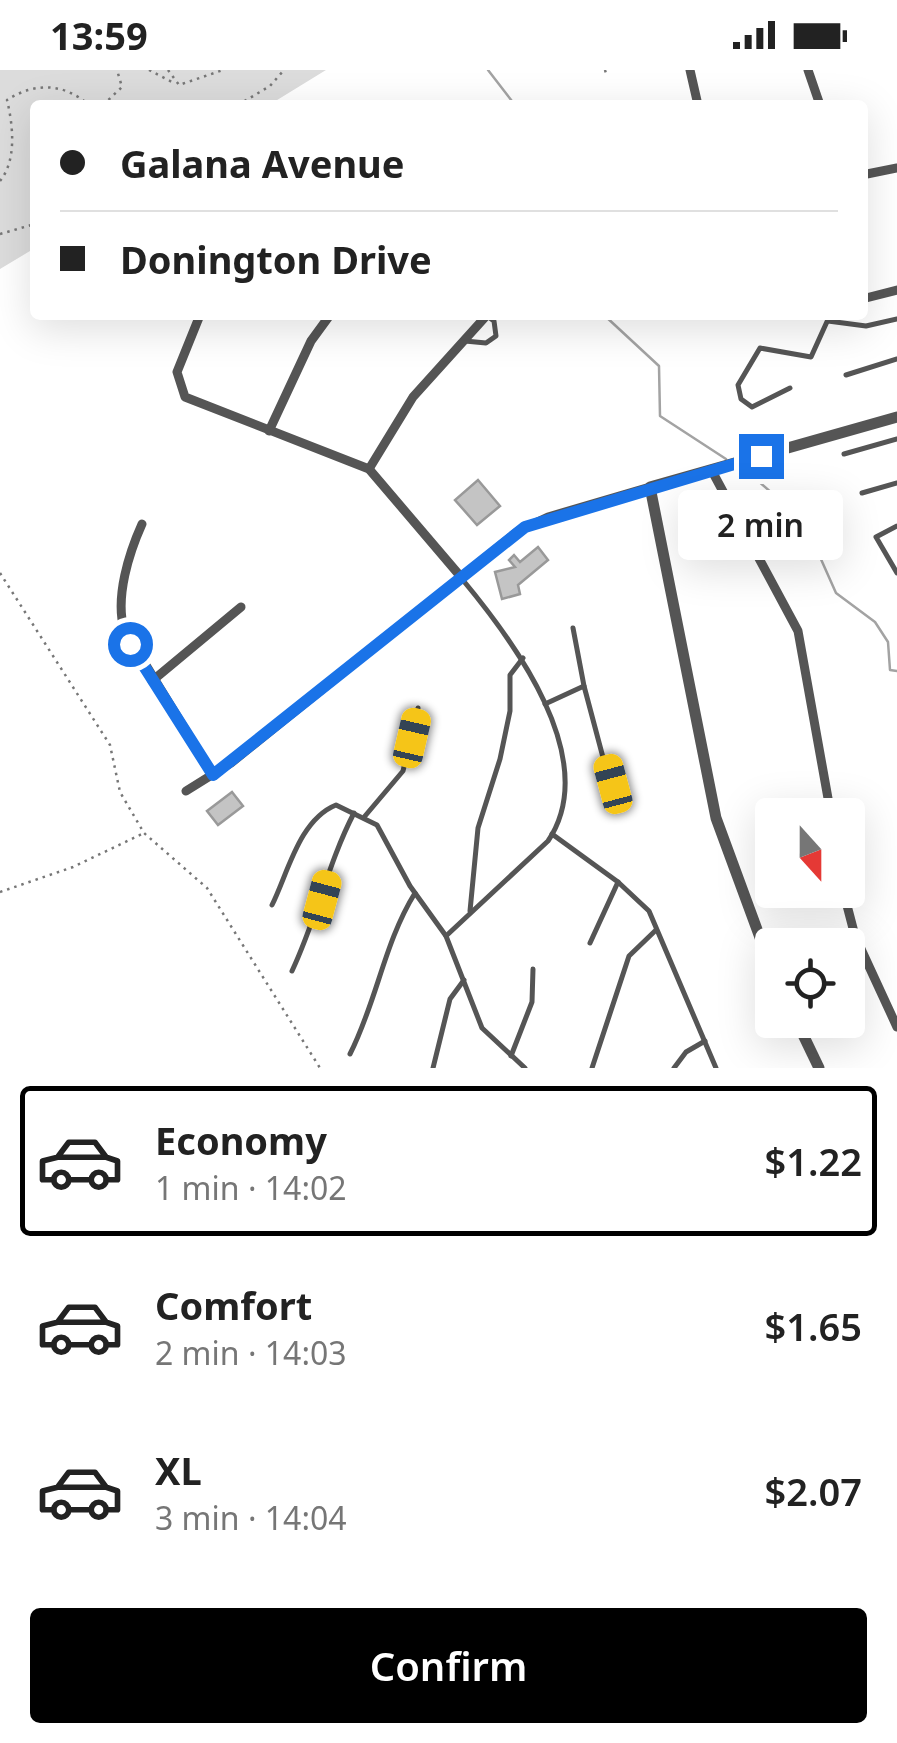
<!DOCTYPE html>
<html lang="en">
<head>
<meta charset="utf-8">
<style>
	body { margin:0; font-family:"Noto Sans",sans-serif; background:#f6f6f6; color:#222; height:100vh; display:flex; flex-direction:column; font-size:38px; white-space:nowrap }
	* { box-sizing:border-box; margin:0 }
	p { font-size:32px; color:#767676 }
	.icon { flex:none; width:55px; height:55px; fill:none; stroke:currentColor; stroke-width:2; stroke-linecap:round; stroke-linejoin:round }
	.map { position:relative; height:998px; overflow:hidden }
	.drawer { display:flex; flex-direction:column; background:#fff; flex:1 }
	.drawer>* { flex:none }
	.banner { position:absolute; left:30px; top:30px; width:838px; height:220px; border-radius:10px; box-shadow:0 10px 40px #0002; display:grid; align-content:center; height:220px; padding:0 30px; background:#fff }
	.needle { width:65px; rotate:159deg }
	.fabs { position:absolute; left:755px; top:728px; display:grid; gap:20px }
	.fabs a { display:grid; place-items:center; width:110px; height:110px; border-radius:10px; background:#fff; box-shadow:0 10px 40px #0002; font-size:50px }
	.end { position:absolute; width:45px; height:45px; margin:-22px; border:12px solid #1a73e8; background:#fff; box-shadow:0 0 0 5px #fff }
	.from { border-radius:50% }
	.bubble { position:absolute; height:70px; border-radius:10px; background:#fff; box-shadow:0 10px 40px #0002; font-size:32px; font-weight:600; line-height:70px; text-align:center }
	.car { position:absolute; width:30px; height:60px; margin:-30px -15px; border-radius:12px; box-shadow:0 0 8px 2px #0007; background:linear-gradient(#f5c518 24%,#345 0 40%,#f5c518 0 76%,#345 0 86%,#f5c518 0) }
	.banner b { display:flex; align-items:center; gap:35px; height:95px; font-size:38px }
	.banner b+b { border-top:2px solid #e0e0e0 }
	.banner i { width:25px; height:25px; background:#222 }
	ul { padding:18px 0 0; list-style:none }
	li { display:flex; align-items:center; gap:30px; height:150px; margin:0 20px 15px; padding:0 10px; border:5px solid transparent; border-radius:10px }
	li div { flex:1 }
	li b { display:block; font-size:38px }
	li em { font-style:normal; font-weight:600 }
	li.active { border-color:#000 }
	li>.icon { width:90px; height:90px; stroke-width:1.5 }
	.primary-button { display:flex; gap:20px; margin-top:auto; padding:20px 30px }
	.primary-button a { flex:1; height:115px; border-radius:10px; background:#000; color:#fff; font-size:40px; font-weight:600; line-height:115px; text-align:center }
	.status { display:flex; justify-content:space-between; align-items:center; height:70px; padding:0 50px; background:#fff; direction:ltr }
	.status svg { height:28px; fill:currentColor }
	.map>svg:first-child { display:block }
	.green { fill:#dcdcdc }
	.lines { fill:none; stroke-linecap:round; stroke-linejoin:round }
	.stream { stroke:#a3a3a3; stroke-width:2.5 }
	.building { fill:#c4c4c4; stroke:#999; stroke-width:2.5 }
	.path { stroke:#777; stroke-width:2.5; stroke-dasharray:2.5 5; stroke-linecap:butt }
	.service { stroke:#555; stroke-width:5 }
	.minor { stroke:#555; stroke-width:9 }
	.tertiary { stroke:#555; stroke-width:11 }
	.route { stroke:#1a73e8; stroke-width:12 }
</style>
</head>
<body>
<div class="status"><b>13:59</b><svg viewBox="0 0 49 12"><path d="M0 12V9h3v3zM5 12V6h3v6zM10 12V3h3v9zM15 12V0h3v12zM26 1h20v11H26zM47 4h2v5h-2z"/></svg></div>
<div class="map">
<svg width="897" height="998" viewBox="0 0 897 998">
	<rect width="100%" height="100%" fill="#fff"/>
	<polygon class="green" points="0,0 326,0 269,35 35,35 35,178 0,199"/>
	<g class="lines">
		<g class="stream">
			<polyline points="488,0 515,35"/>
			<polyline points="604,245 659,296 660,346 726,389"/>
			<polyline points="742,397 804,451 836,523 875,552 888,572 890,600 897,601"/>
		</g>
	</g>
	<g class="building">
		<polygon points="478,410 500,436 477,455 455,430"/>
		<polygon points="538,477 548,490 518,515 520,524 502,529 495,502 515,497 509,490 514,485 520,492"/>
		<polygon points="232,722 243,736 218,755 207,741"/>
	</g>
	<g class="lines">
		<g class="path">
			<polyline points="149,0 174,13"/>
			<polyline points="168,0 179,15 223,0"/>
			<polyline points="605,0 607,7"/>
			<polyline points="103,35 122,17 117,0"/>
			<polyline points="238,35 270,16 284,0"/>
			<path d="M0,111C17,90 13,55 7,30C35,12 64,13 89,35"/>
			<polyline points="0,164 35,154"/>
			<polyline points="0,503 110,675 120,722 144,763 207,818 320,998"/>
			<polyline points="0,822 73,797 142,764"/>
		</g>
		<g class="service">
			<polyline points="828,251 866,256 897,249"/>
			<polyline points="465,271 486,273 496,266 494,251 487,246"/>
			<polyline points="846,305 897,289"/>
			<polyline points="790,318 752,337 741,329 738,315 760,278 811,287 830,245"/>
			<polyline points="844,384 897,369"/>
			<polyline points="862,423 897,413"/>
			<polyline points="897,456 876,467 897,503"/>
			<polyline points="573,558 584,616"/>
			<polyline points="545,634 584,616 617,740"/>
			<polyline points="365,746 403,701 418,638"/>
			<polyline points="552,764 618,812 649,841 716,998"/>
			<path d="M272,835C288,803 299,750 336,735L377,755L410,816L446,866L482,958L525,998"/>
			<polyline points="470,841 478,758 500,689 510,641 510,605 523,588"/>
			<path d="M446,866L548,771C603,689 512,569 462,509"/>
			<polyline points="590,873 618,812"/>
			<path d="M292,901C317,848 328,793 354,743"/>
			<path d="M350,984C377,931 384,873 415,823"/>
			<polyline points="511,986 532,932 533,899"/>
			<polyline points="433,998 450,929 464,910"/>
			<polyline points="592,998 629,886 656,860"/>
			<polyline points="674,998 686,982 705,971"/>
		</g>
		<g class="minor">
			<polyline points="690,0 698,35"/>
			<polyline points="808,0 820,35"/>
			<polyline points="862,105 897,98"/>
			<polyline points="862,229 897,220"/>
			<polyline points="200,245 177,302 185,327 369,399 461,507"/>
			<polyline points="269,361 311,271 330,245"/>
			<polyline points="369,399 413,327 487,245"/>
			<polyline points="712,401 798,561 831,745"/>
			<path d="M142,454C129,483 115,527 124,559L213,705"/>
			<polyline points="152,611 241,537"/>
			<polyline points="186,721 231,693 518,461 548,447 650,417"/>
			<polyline points="843,820 855,866 897,957"/>
		</g>
		<g class="tertiary">
			<polyline points="772,900 716,748 650,417 897,347"/>
			<polyline points="796,950 819,998"/>
		</g>
	</g>
	<g class="lines">
		<polyline class="route" points="130,574 213,705 525,457 761,386"/>
	</g>
</svg>
<div class="fabs">
<a><svg class="needle" viewBox="-14 -14 28 28"><path d="M0-13l5 13h-10z" fill="#e53935"/><path d="M0 13l5-13h-10z" fill="#767676"/></svg></a>
<a><svg class="icon" aria-label="locate" viewBox="0 0 24 24"><circle cx="12" cy="12" r="6"/><path d="M12 2v4M12 18v4M2 12h4M18 12h4"/></svg></a>
</div>
<i class="end from" style="left:130px;top:574px"></i>
<i class="end" style="left:761px;top:386px"></i>
<div class="bubble" style="left:678px;top:420px;width:165px">2 min</div>
<i class="car" style="left:412px;top:668px;rotate:13deg"></i>
<i class="car" style="left:613px;top:714px;rotate:345deg"></i>
<i class="car" style="left:322px;top:830px;rotate:15deg"></i>
<div class="banner">
<b><i class="from"></i>Galana Avenue</b>
<b><i></i>Donington Drive</b>
</div>
</div>
<section class="drawer">
<ul>
<li class="active"><svg class="icon" aria-label="car" viewBox="0 0 24 24"><path d="M5 17H2v-5l4-1 3-4h7l3 4 3 1v5h-3M9 17h6M6 11h13"/><circle cx="7" cy="17" r="2"/><circle cx="17" cy="17" r="2"/></svg><div><b>Economy</b><p>1 min · 14:02</p></div><em>$1.22</em></li>
<li><svg class="icon" aria-label="car" viewBox="0 0 24 24"><path d="M5 17H2v-5l4-1 3-4h7l3 4 3 1v5h-3M9 17h6M6 11h13"/><circle cx="7" cy="17" r="2"/><circle cx="17" cy="17" r="2"/></svg><div><b>Comfort</b><p>2 min · 14:03</p></div><em>$1.65</em></li>
<li><svg class="icon" aria-label="car" viewBox="0 0 24 24"><path d="M5 17H2v-5l4-1 3-4h7l3 4 3 1v5h-3M9 17h6M6 11h13"/><circle cx="7" cy="17" r="2"/><circle cx="17" cy="17" r="2"/></svg><div><b>XL</b><p>3 min · 14:04</p></div><em>$2.07</em></li>
</ul>
<div class="primary-button"><a>Confirm</a></div>
</section>
</body>
</html>
